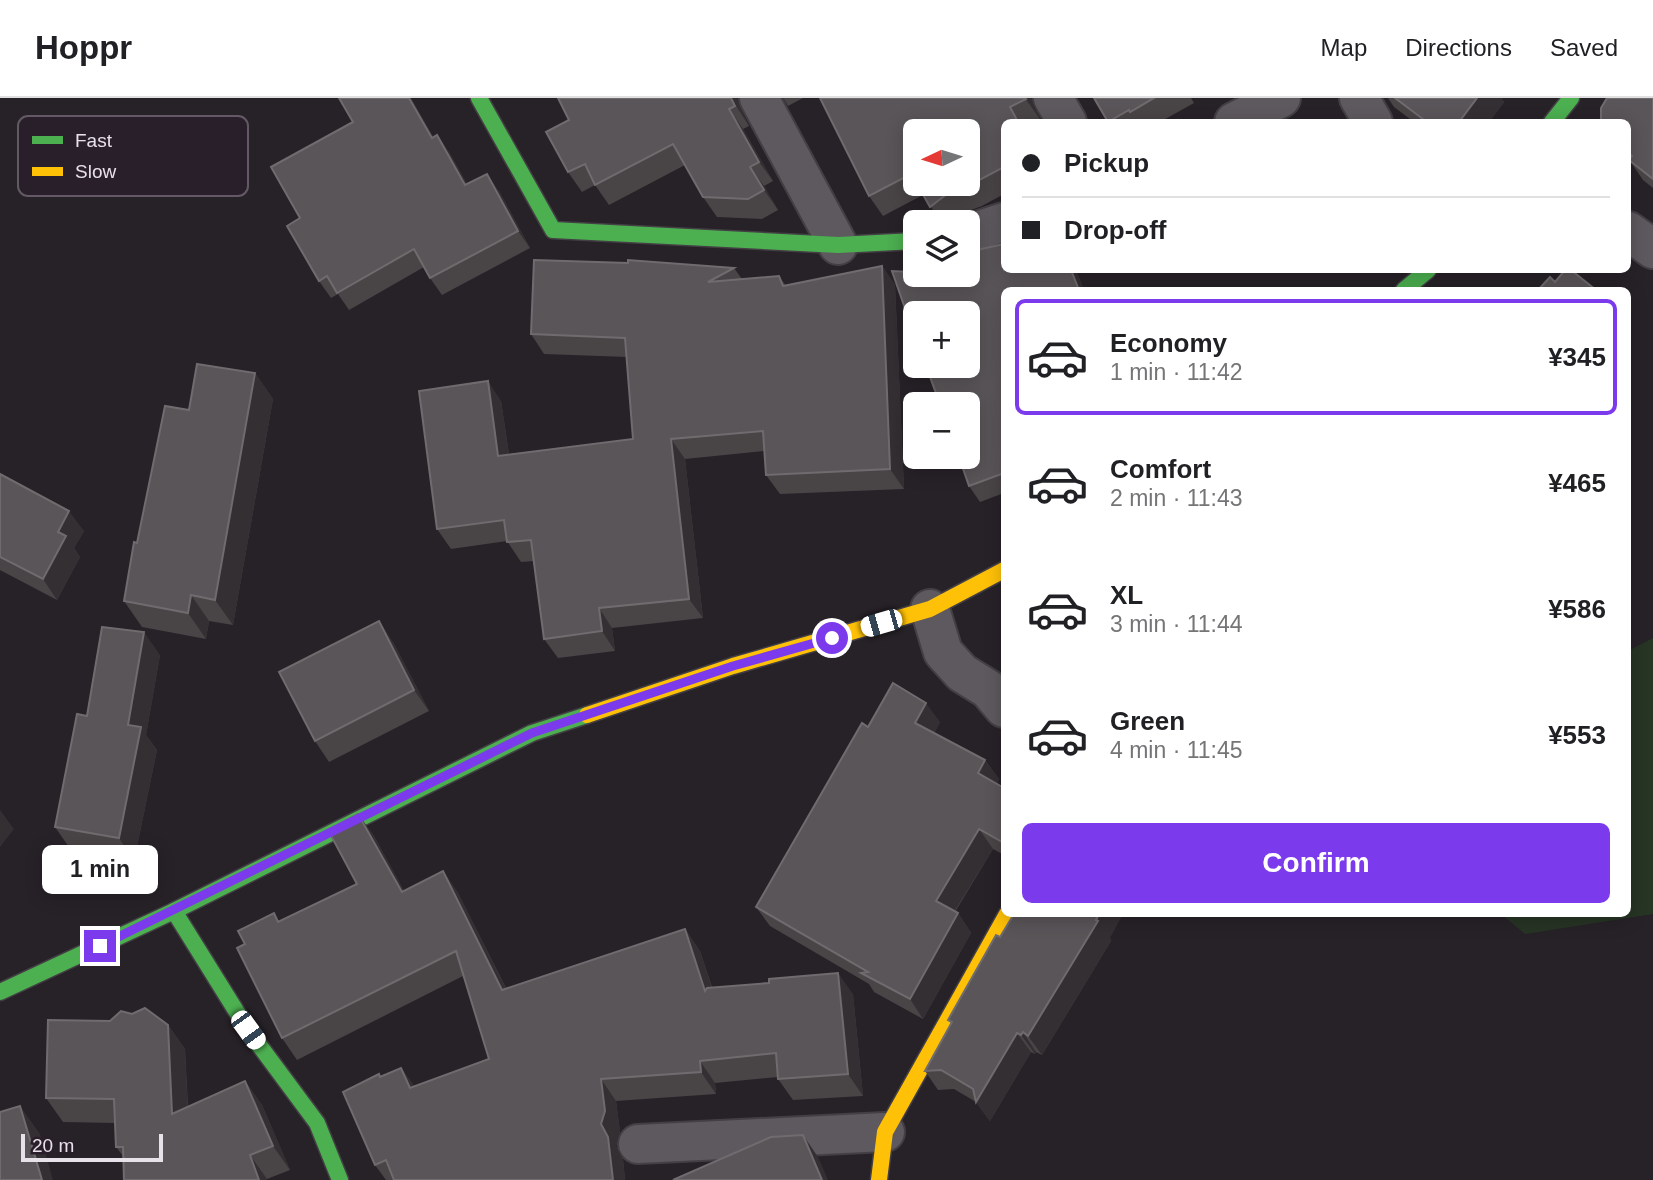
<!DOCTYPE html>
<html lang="en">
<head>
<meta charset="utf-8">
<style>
	body { margin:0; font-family:Helvetica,sans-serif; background:#f6f6f6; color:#202124; height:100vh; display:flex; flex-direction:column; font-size:26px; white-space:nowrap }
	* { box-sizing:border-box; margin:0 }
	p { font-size:23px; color:#757577 }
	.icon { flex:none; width:38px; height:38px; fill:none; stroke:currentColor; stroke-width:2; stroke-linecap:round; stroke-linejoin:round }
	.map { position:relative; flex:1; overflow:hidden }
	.drawer { position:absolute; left:1001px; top:189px; width:630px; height:630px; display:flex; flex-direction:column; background:#fff; border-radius:10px; box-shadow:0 4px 18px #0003 }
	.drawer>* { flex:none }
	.top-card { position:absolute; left:1001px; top:21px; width:630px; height:154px; border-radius:10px; box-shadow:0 4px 18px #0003; display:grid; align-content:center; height:154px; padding:0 21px; background:#fff }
	.needle { width:46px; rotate:266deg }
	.tools { position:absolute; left:903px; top:21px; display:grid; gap:14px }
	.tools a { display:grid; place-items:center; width:77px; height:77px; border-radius:10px; background:#fff; box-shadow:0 4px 18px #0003; font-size:35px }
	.scale { position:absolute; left:21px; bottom:18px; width:142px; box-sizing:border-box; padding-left:7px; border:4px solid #e7e1e9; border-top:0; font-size:19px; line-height:24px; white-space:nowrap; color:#e7e1e9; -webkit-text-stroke:5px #291f2b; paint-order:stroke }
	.end { position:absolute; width:32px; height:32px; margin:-16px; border:9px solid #7c3aed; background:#fff; box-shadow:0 0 0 4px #fff }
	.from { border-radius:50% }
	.bubble { position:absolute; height:49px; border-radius:10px; background:#fff; box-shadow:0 4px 18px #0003; font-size:23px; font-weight:700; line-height:49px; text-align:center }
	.car { position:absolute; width:21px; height:42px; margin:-21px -10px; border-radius:9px; box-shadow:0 0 5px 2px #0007; background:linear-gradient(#fff 24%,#345 0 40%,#fff 0 76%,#345 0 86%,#fff 0) }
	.top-card b { display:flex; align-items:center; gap:24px; height:66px; font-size:26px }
	.top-card b+b { border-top:2px solid #e0e0e0 }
	.top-card i { width:18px; height:18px; background:#202124 }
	ul { padding:12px 0 0; list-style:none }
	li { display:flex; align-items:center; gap:21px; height:116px; margin:0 14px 10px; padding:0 7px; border:4px solid transparent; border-radius:10px }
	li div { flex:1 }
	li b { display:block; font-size:26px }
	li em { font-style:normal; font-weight:700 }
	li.on { border-color:#7c3aed }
	li>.icon { width:63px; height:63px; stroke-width:1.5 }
	.cta { display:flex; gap:14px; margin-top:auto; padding:14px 21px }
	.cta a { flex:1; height:80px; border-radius:10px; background:#7c3aed; color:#fff; font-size:28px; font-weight:700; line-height:80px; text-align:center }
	header { display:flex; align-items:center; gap:42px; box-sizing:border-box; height:98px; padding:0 35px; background:#fff; border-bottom:2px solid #e0e0e0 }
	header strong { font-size:33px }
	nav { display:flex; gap:38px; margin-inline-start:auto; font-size:24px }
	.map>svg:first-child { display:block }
	.green { fill:#273525 }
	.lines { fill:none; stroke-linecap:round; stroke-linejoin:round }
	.street-casing { stroke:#433f44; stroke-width:42 }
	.fast-casing { stroke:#433f44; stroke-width:19 }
	.slow-casing { stroke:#433f44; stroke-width:19 }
	.street { stroke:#5d595e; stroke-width:38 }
	.fast { stroke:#4caf50; stroke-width:16 }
	.slow { stroke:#ffc107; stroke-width:16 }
	.wall { fill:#494446; fill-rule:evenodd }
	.shaded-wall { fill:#342f33 }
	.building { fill:#5a5558; stroke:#706b6e; stroke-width:2 }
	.route { stroke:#7c3aed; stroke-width:9 }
	.key { fill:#291f2b; stroke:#625964; stroke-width:2 }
	.key-label { font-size:19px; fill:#e7e1e9 }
</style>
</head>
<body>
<header>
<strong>Hoppr</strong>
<nav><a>Map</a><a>Directions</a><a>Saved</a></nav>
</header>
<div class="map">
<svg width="1653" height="1082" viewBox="0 0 1653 1082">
	<rect width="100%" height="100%" fill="#272228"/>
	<polygon class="green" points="1653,540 1653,816 1525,836 1501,816 1628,816 1628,553"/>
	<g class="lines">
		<g class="street-casing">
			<g id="street">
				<polyline points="759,0 838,147"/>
				<polyline points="1053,0 1067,24"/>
				<polyline points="1359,0 1373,24"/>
				<polyline points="1234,24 1281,0"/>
				<polyline points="1628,133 1653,151"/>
				<polyline points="968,136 1004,124"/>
				<polyline points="930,511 943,554 962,575 988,591 1004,610"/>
				<polyline points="638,1046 885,1034"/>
			</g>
		</g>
		<g class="fast-casing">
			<g id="fast">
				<polyline points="479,0 553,132 838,147 915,143"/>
				<polyline points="1552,24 1571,0"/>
				<polyline points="1404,192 1428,172"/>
				<polyline points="174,813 248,932 317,1025 340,1082"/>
				<polyline points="0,894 174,813 532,635 587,617"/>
			</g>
		</g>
		<g class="slow-casing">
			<g id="slow">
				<polyline points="587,617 733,568 930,511 1004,472"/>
				<polyline points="879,1082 885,1034 1007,816"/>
			</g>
		</g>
		<use href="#street" class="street"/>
		<use href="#fast" class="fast"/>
		<use href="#slow" class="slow"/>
	</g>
	<g class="wall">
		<polygon points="411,0 433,39 449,54 467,86 499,93 530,150 442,197 430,180 424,169 349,212 338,196 331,200 319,183 300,120 353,24"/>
		<polygon points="737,0 740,10 749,28 743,31 773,83 764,88 778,112 762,121 717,119 703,99 685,67 609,107 595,87 582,94 568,74 569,22"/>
		<polygon points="783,0 803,0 788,8"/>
		<path d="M820,0H1031L1040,21L1032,24H1004V96L982,108L960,116L950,124H941L923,97L883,118L869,98ZM915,33L968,86H915Z"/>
		<polygon points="1094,0 1191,0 1194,5 1160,24 1108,24"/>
		<polygon points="1388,0 1501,0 1504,4 1489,24 1414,24 1394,9"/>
		<polygon points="1653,0 1653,90 1643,82 1628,60 1628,24"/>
		<polygon points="882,168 895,187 904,391 780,396 766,377 765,353 685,361 703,520 612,530 615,553 558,560 544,541 534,463 521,464 507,443 451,451 437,431 501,303 509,356 633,341 627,259 544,256 531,236 734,170 742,181 779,178 786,188"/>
		<polygon points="1004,172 1076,172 1084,192 1004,192 1004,395 980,404 969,388 911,174"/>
		<polygon points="255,275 273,301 233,527 209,523 206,541 142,529 124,503 137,445 189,312"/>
		<polygon points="0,376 84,433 74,450 80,459 57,502 0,472"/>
		<polygon points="393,544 429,613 329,664 315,643"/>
		<polygon points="160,557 146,637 157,652 134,763 71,752 55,729 87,618"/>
		<polygon points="940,624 934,635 985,662 999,681 997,685 1004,690 1004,757 993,751 955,814 958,815 971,835 923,921 874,894 869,886 770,828 756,809 868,629"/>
		<polygon points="358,716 374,738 404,793 443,773 458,795 506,890 685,831 700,853 712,889 853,896 863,998 793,1002 778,981 778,979 715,985 716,996 616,1003 620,1034 616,1048 623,1061 625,1082 386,1082 375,1067 379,976 381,979 401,970 414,988 489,961 463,878 297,962 282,940 245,846 274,815 279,824 357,786"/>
		<polygon points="1000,839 1110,840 1111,843 1042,957 1036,954 1035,956 1031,954 990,1023 976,1004 954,991 938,992 925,973 951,925 948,922"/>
		<polygon points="168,927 185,951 188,1009 245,983 262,1007 290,1072 267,1081 123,1058 116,1049 115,1025 63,1024 46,1000"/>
	</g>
	<g class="shaded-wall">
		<polygon points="409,0 411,0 444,57 432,40"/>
		<polygon points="731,0 737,0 740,10 749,28"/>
		<polygon points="1025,0 1031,0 1040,21"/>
		<polygon points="1477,0 1501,0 1504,4 1489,24 1459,24"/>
		<polygon points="729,11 743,31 773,83 759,64"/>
		<polygon points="437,37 449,54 477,104 465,87"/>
		<polygon points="750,69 764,88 778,112 764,92"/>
		<polygon points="487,76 499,93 530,150 518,133"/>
		<polygon points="882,168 895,187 904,391 890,371"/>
		<polygon points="1071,172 1076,172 1084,192 1079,192"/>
		<polygon points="255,275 273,301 233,527 215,502"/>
		<polygon points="488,283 501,303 512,377 498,358"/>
		<polygon points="671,341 685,361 703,520 689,501"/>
		<polygon points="69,413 84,433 74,450 80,459 57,502 43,481 58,434"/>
		<polygon points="191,497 209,523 206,541 188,515"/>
		<polygon points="599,510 612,530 615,553 602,533"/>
		<polygon points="379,523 393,544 429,613 414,592"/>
		<polygon points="144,534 160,557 146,637 157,652 134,763 119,740 128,627"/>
		<polygon points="926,605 940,624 929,644 915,625"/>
		<polygon points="985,662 999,681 991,695 978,675"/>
		<polygon points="0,712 14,731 0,749"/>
		<polygon points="358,716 374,738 417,816 402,794"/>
		<polygon points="979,731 993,751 949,822 936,803"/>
		<polygon points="443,773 458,795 517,913 502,892"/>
		<polygon points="958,815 971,835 923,921 910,901"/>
		<polygon points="1099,816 1123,816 1110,840 1111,843 1042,957 1028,938"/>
		<polygon points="685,831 700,853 720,915 705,893"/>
		<polygon points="838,875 853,896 863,998 848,976"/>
		<polygon points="168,927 185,951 189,1040 172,1016"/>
		<polygon points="1023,934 1036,954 1035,956 1021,937"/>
		<polygon points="1017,935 1031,954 990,1023 976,1004"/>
		<polygon points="700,963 715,985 716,996 701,974"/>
		<polygon points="401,970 417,992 410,990"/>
		<polygon points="601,981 616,1003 620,1034 616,1048 623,1061 625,1082 613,1082 601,1026"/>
		<polygon points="245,983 262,1007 290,1072 273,1048"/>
		<polygon points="20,1008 40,1036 53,1082 42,1082"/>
		<polygon points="803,1037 818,1059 828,1082 822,1082"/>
		<polygon points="250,1057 267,1081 267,1082 259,1082"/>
	</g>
	<g class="building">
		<polygon points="339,0 409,0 432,40 437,37 465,87 487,76 518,133 430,180 414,151 337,195 327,178 319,183 287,128 300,120 271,69 353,24"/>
		<polygon points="558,0 731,0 735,8 729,11 759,64 750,69 764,92 748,101 703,99 673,46 595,87 585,66 568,74 546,34 569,22"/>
		<polygon points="820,0 1025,0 1026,1 1010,9 1018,24 1004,24 1004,69 968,88 947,96 930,109 917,86 968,86 968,33 915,33 915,84 911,76 869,98"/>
		<polygon points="1094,0 1154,0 1130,14 1129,12 1108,24"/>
		<polygon points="1395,0 1477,0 1459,24 1427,24"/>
		<polygon points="1607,0 1653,0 1653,81 1629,62 1632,58 1628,54 1628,24 1602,24 1601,21 1601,10"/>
		<polygon points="1004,146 1004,172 1071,172 1079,192 1004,192 1004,375 969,388 959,359 968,359 968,306 940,306 926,268 968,268 968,215 915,215 915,239 892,173 911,174 909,170 915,170 915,177 968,177 968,154"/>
		<polygon points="534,162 628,165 628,162 734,170 708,184 779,178 783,188 882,168 890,371 766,377 763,333 671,341 689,501 599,510 602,533 544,541 531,442 507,444 504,422 437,431 419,293 488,283 498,358 633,341 625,240 531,236"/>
		<polygon points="1565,172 1571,172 1596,192 1538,192 1550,179 1555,184"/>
		<polygon points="197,266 255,275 215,502 191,497 188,515 124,503 134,444 137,445 165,308 189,312"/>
		<polygon points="0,376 69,413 58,434 66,438 43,481 0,459"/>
		<polygon points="379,523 414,592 315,643 279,574"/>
		<polygon points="102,529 144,534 128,627 141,629 119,740 55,729 77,616 87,618"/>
		<polygon points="893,585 926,605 915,625 985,662 978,675 1004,690 1004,745 979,731 936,803 958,815 910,901 861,875 868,874 756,809 862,625 868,629"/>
		<polygon points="358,716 402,794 443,773 502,892 685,831 705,893 707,890 769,885 769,881 838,875 848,976 778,981 776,955 700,963 701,974 601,981 605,1013 601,1026 608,1039 613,1082 394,1082 386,1062 375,1067 343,994 379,976 380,979 401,970 410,990 489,961 456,853 282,940 237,850 245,846 238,833 274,815 278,824 357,786 328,732"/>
		<polygon points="1014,816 1099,816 1096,822 1098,823 1028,938 1023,934 1021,937 1017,935 976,1004 973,991 941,972 925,973 952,924 948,922 996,837 1000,839"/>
		<polygon points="145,910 168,927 172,1016 245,983 273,1048 250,1057 259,1082 124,1082 123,1049 116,1049 114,1001 46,1000 48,922 110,923 121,913 132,916"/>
		<polygon points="20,1008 42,1082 0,1082 0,1014"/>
		<polygon points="803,1037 822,1082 673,1082 771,1039"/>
	</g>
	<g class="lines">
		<polyline class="route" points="100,848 532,635 733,568 832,540"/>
	</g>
	<rect x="18" y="18" width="230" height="80" rx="10" class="key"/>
	<rect x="32" y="38" width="31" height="8" fill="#4caf50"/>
	<rect x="32" y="69" width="31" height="9" fill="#ffc107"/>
	<g class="key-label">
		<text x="75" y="49">Fast</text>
		<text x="75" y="80">Slow</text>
	</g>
</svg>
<div class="tools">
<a><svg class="needle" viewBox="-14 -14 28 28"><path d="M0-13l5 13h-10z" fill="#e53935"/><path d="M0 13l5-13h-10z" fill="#757577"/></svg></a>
<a><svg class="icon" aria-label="layers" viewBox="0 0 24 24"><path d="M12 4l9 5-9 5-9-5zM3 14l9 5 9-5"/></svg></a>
<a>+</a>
<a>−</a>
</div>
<div class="scale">20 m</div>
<i class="end from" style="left:832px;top:540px"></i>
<i class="end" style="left:100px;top:848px"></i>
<div class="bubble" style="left:42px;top:747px;width:116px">1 min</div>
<i class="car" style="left:881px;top:525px;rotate:254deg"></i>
<i class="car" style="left:248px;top:932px;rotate:144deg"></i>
<div class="top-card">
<b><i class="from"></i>Pickup</b>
<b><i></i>Drop-off</b>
</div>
<section class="drawer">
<ul>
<li class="on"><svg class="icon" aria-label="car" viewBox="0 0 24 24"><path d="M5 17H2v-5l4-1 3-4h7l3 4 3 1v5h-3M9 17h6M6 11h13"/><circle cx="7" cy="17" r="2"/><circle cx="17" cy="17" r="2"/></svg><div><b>Economy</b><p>1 min · 11:42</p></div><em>¥345</em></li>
<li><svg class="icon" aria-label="car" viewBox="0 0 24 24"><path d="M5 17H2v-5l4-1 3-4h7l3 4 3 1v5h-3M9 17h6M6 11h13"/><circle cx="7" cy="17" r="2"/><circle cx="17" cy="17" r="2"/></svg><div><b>Comfort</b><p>2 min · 11:43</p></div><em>¥465</em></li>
<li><svg class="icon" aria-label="car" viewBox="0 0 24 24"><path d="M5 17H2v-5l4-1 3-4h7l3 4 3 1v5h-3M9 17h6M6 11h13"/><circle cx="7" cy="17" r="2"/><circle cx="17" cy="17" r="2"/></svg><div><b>XL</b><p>3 min · 11:44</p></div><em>¥586</em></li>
<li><svg class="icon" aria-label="car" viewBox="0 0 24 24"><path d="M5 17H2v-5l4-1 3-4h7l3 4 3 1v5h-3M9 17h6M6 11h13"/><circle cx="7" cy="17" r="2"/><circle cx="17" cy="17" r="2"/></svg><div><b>Green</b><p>4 min · 11:45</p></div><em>¥553</em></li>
</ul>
<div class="cta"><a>Confirm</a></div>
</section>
</div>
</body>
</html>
